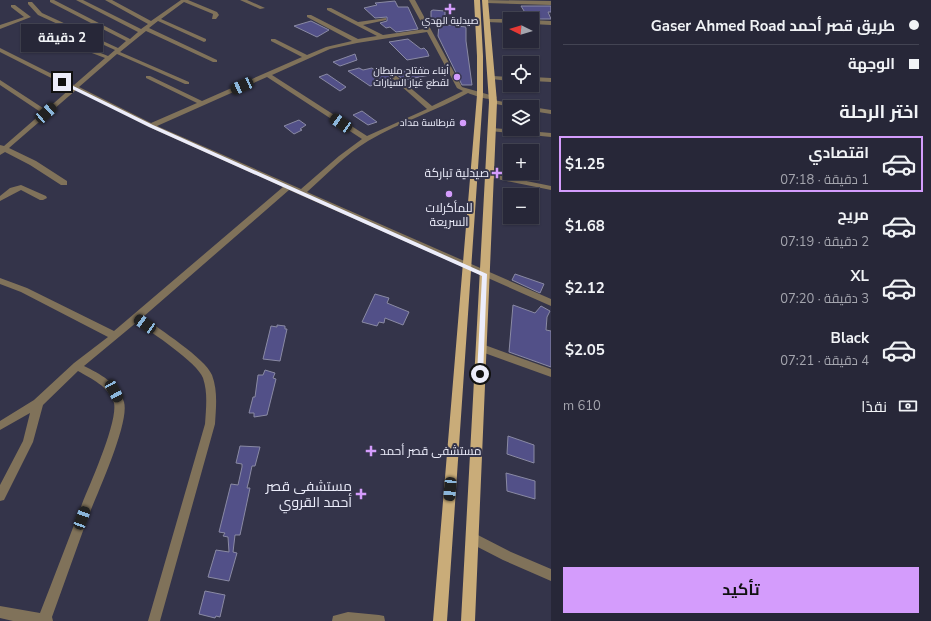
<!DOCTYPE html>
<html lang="ar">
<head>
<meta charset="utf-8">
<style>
	body { margin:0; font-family:"Nunito Sans",Cairo,sans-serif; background:#2f2f40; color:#f1f3f6; direction:rtl; height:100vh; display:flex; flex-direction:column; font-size:15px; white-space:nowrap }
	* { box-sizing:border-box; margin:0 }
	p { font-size:13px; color:#a4a5ae }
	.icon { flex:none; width:22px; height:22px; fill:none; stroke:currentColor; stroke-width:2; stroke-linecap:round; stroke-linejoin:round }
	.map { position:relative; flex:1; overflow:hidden; direction:ltr }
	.panel { display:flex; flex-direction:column; background:#272738; width:380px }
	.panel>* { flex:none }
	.banner { display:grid; align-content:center; height:88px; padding:0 12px; background:#272738 }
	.needle { width:26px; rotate:275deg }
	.tools { position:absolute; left:503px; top:12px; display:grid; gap:8px }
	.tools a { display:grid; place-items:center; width:36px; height:36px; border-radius:0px; background:#272738; box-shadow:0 1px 3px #0004,0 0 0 1px #434453; font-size:20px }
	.end { position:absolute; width:18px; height:18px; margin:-9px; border:5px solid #ecedfb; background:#111; box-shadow:0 0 0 2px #111 }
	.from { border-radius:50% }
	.bubble { position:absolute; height:28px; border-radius:0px; background:#272738; box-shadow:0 1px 3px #0004,0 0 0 1px #434453; font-size:13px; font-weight:700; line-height:28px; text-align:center; direction:rtl }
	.car { position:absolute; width:12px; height:24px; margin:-12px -6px; border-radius:5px; box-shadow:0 0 3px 1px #0007; background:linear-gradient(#222 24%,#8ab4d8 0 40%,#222 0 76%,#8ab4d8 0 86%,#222 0) }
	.banner b { display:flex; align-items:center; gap:14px; height:38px; font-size:15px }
	.banner b+b { border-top:1px solid #434453 }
	.banner i { width:10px; height:10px; background:#f1f3f6 }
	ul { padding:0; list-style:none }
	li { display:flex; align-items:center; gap:12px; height:56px; margin:0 8px 6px; padding:0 4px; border:2px solid transparent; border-radius:0px }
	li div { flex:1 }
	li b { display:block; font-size:15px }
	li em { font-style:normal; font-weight:700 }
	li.current { border-color:#d49cfc }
	li>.icon { width:36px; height:36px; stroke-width:1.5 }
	h2 { padding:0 12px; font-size:18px; line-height:48px }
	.pay { display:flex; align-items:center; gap:10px; height:44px; padding:0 12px; font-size:15px }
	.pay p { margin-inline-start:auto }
	.button { display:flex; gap:8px; margin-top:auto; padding:8px 12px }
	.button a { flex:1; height:46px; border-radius:0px; background:#d49cfc; color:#111; font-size:16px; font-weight:700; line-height:46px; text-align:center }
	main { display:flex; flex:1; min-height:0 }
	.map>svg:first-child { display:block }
	.building { fill:#525088; stroke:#8a8aa4 }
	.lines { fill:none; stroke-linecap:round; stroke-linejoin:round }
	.minor { fill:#80725a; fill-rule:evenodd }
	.major { fill:#c9ac79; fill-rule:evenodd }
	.route { fill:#ecedfb }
	.poi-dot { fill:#d49cfc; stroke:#34344a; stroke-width:1.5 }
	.labels { text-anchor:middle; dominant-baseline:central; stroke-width:4; stroke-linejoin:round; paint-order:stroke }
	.far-poi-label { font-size:10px; fill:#ecedfb; stroke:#34344a; text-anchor:end }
	.poi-label { font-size:12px; fill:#ecedfb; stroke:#34344a; text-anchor:end }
	.near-poi-label { font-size:14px; fill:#ecedfb; stroke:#34344a; text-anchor:end }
</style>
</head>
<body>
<main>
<section class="panel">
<div class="banner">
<b><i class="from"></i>طريق قصر أحمد Gaser Ahmed Road</b>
<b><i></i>الوجهة</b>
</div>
<h2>اختر الرحلة</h2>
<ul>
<li class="current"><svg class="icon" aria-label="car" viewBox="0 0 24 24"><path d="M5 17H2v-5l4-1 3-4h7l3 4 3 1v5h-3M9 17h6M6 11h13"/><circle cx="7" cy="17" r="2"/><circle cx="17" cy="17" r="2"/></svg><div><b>اقتصادي</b><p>1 دقيقة · 07:18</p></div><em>$1.25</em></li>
<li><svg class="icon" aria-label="car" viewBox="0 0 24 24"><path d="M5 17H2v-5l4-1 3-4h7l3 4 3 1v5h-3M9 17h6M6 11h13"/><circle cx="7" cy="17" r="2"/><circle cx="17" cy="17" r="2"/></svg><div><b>مريح</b><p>2 دقيقة · 07:19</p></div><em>$1.68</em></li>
<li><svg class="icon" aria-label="car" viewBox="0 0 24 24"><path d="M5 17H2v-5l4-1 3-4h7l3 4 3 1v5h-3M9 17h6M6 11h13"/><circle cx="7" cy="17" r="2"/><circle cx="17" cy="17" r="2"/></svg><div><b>XL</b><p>3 دقيقة · 07:20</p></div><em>$2.12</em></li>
<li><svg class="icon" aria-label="car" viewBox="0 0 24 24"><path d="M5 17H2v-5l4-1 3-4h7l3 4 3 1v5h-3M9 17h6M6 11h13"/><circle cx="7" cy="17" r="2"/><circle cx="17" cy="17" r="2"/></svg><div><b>Black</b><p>4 دقيقة · 07:21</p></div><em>$2.05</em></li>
</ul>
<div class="pay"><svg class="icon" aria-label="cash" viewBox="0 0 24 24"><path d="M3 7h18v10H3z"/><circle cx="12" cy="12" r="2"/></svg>نقدًا<p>610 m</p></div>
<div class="button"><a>تأكيد</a></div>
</section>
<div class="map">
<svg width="551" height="621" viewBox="0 0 551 621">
	<rect width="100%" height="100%" fill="#34344a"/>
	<g class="building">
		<polygon points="395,1 398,7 408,7 418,29 396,32 390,27 386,28 380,23 387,21 387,17 375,18 364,8 377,5 375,3"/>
		<polygon points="521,6 551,6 551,12 548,12 551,19 529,19"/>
		<polygon points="433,10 445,11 445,23 431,22 431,11"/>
		<polygon points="311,21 329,30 317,37 294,26"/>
		<polygon points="439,24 466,27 466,41 472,85 462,85 438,36"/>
		<polygon points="408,39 421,49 424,48 427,51 429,56 407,60 389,42"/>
		<polygon points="355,54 357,60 340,66 333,62"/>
		<polygon points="423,67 430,75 404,80 396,74 391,74"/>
		<polygon points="359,68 363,70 372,68 377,72 381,70 387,74 391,74 390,78 394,82 387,83 384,82 370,86 348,71"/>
		<polygon points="327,74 346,87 340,91 319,77"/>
		<polygon points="362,111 377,122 368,125 353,115"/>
		<polygon points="299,120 306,125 300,129 302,130 294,134 284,126"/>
		<polygon points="515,274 544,284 540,293 512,280"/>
		<polygon points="375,294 389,298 387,303 409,312 403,325 385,318 384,323 379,322 377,326 362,322"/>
		<polygon points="513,305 535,313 541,306 550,311 547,317 546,330 551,331 551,367 509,352"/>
		<polygon points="277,325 285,326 285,329 287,329 280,361 263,359 271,326 277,327"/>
		<polygon points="265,370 275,373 273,378 276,379 267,415 254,417 254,413 249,413 253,397 255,397 258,375 263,375"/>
		<polygon points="508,436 534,445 534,463 507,454"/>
		<polygon points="240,446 260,447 255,466 252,466 249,480 247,488 250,488 240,535 235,535 233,552 237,553 229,581 208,577 216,550 229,552 228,537 223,536 225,533 219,532 231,484 238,485 242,467 242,464 236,463"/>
		<polygon points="506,473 535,481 535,499 507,491"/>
		<polygon points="205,591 225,595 220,617 216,616 215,618 199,614"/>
	</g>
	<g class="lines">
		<g class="minor">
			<path d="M50,0H54L130,39L138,32L76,0H83L141,29L148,24L105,0H112L151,21L181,0H188L217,12L219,15L216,19H212L213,14L184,2L161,19L206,39V41L204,42L158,21L149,28L217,60V62H213L146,31L120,52L189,82V84H185L117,54L79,87L151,123L197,103L146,78V76H150L202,101L302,57L271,41V39H275L307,55L326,47L352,41L307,17V15H311L358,39L377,36L327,10V8H331L358,22L386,18V20L363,25L383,35L425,29L409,0H415L462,87L497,97C490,102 476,96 468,93C436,111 400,122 368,141C345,155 327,174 307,192L551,299V306L289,190L143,317C159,329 205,358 212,375C218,391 216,407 215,424L160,621H148L205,424C206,408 208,393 203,378C197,362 152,333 137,322L84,366C100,374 118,383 124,402C130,422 97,494 88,517C76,550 64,584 52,617L53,621H13L0,618V606L40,613C54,577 68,541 82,504C90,484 118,422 114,403C110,387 90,378 78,371L43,405L33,442L4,500L0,501V485L23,441L30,413L0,430V421L34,400L74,363L108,337L21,292L0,284V278L27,288L114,331L283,187L149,127L76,90L9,148L36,161L67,181V185H61L30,165L5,152L0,155V145L4,146L42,113L0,85V80L46,110L71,88L0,52V48L74,85L105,58L58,40L49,39L38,43L35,41L36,40L49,35L59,36L108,56L115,50L38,15L28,4V2H32L42,13L118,48L126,41L50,2ZM427,32L457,88L463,91L432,106L395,75H391V77L427,109L367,136L272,75L330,49L357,43ZM267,77L362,139L339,156L301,189L157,126Z"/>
			<polygon points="240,0 247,0 265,8 260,9"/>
			<polygon points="484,0 551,1 551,5 486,3 484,2"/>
			<polygon points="11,5 15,5 31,17 0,29 0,25 24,17 11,7"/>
			<polygon points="488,19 510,19 510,23 486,22 486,20"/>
			<polygon points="532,20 551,21 551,25 532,24"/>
			<polygon points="493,76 510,77 510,81 491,79 491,77"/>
			<polygon points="532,77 551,78 551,82 532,81"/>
			<polygon points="493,100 522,105 525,107 511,107 491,103 490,102"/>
			<polygon points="532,107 551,110 551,114 532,111"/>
			<polygon points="492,128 551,133 551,137 490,131 490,129"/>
			<polygon points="487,173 551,186 551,190 487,177"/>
			<polygon points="21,185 46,196 47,198 43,200 40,200 21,190 0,201 0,196 10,188"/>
			<polygon points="482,344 551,369 551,377 479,351 477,348 479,345"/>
			<polygon points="472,532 511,552 551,569 551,581 503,560 468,542 466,538 468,534"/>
			<polygon points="348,612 379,615 384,616 385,621 332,621 333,616"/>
		</g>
		<g class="major">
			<polygon points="474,0 480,0 483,56 483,95 447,621 433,621 477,95 477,56"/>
			<polygon points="482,0 488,0 497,102 475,621 461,621 489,102"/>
		</g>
	</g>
	<polygon class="route" points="60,81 63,81 153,125 487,274 483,376 480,377 477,374 482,276 149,127 60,83"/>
	<g class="poi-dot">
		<path d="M448 3h4v4h4v4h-4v4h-4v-4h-4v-4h4z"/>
		<circle cx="457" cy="77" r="4"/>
		<circle cx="463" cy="123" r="4"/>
		<path d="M495 167h4v4h4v4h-4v4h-4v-4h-4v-4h4z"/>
		<circle cx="449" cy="194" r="4"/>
		<path d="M369 445h4v4h4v4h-4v4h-4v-4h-4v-4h4z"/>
		<path d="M359 488h4v4h4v4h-4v4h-4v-4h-4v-4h4z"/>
	</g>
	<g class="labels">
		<g class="far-poi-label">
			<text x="450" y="21" text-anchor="middle">صيدلية الهدي</text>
			<text x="449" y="71">أبناء مفتاح مليطان<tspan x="449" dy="12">لقطع غيار السيارات</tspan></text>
			<text x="455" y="123">قرطاسة مداد</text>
		</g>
		<g class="poi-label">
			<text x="489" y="173">صيدلية تباركة</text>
			<text x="449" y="208" text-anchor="middle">للمأكرلات<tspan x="449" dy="14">السريعة</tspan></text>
			<text x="380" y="451" text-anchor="start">مستشفى قصر أحمد</text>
		</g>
		<g class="near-poi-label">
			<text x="352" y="486">مستشفى قصر<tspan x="352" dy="16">أحمد القروي</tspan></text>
		</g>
	</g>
</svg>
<div class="tools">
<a><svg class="needle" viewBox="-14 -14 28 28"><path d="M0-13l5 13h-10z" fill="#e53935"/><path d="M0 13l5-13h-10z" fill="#a4a5ae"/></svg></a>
<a><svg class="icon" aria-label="locate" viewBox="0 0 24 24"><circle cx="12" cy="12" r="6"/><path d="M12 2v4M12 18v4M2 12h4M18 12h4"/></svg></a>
<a><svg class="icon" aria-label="layers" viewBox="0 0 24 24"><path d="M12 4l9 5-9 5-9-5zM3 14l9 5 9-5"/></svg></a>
<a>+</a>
<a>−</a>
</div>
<i class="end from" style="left:480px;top:374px"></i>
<i class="end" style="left:62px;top:82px"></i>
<div class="bubble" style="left:21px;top:24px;width:82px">2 دقيقة</div>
<i class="car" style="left:242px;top:86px;rotate:246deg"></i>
<i class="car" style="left:46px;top:113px;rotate:48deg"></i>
<i class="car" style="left:341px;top:123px;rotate:304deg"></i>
<i class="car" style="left:145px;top:324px;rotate:305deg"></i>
<i class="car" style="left:114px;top:391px;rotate:151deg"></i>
<i class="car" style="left:450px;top:489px;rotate:185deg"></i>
<i class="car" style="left:82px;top:518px;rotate:20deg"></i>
</div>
</main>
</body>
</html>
